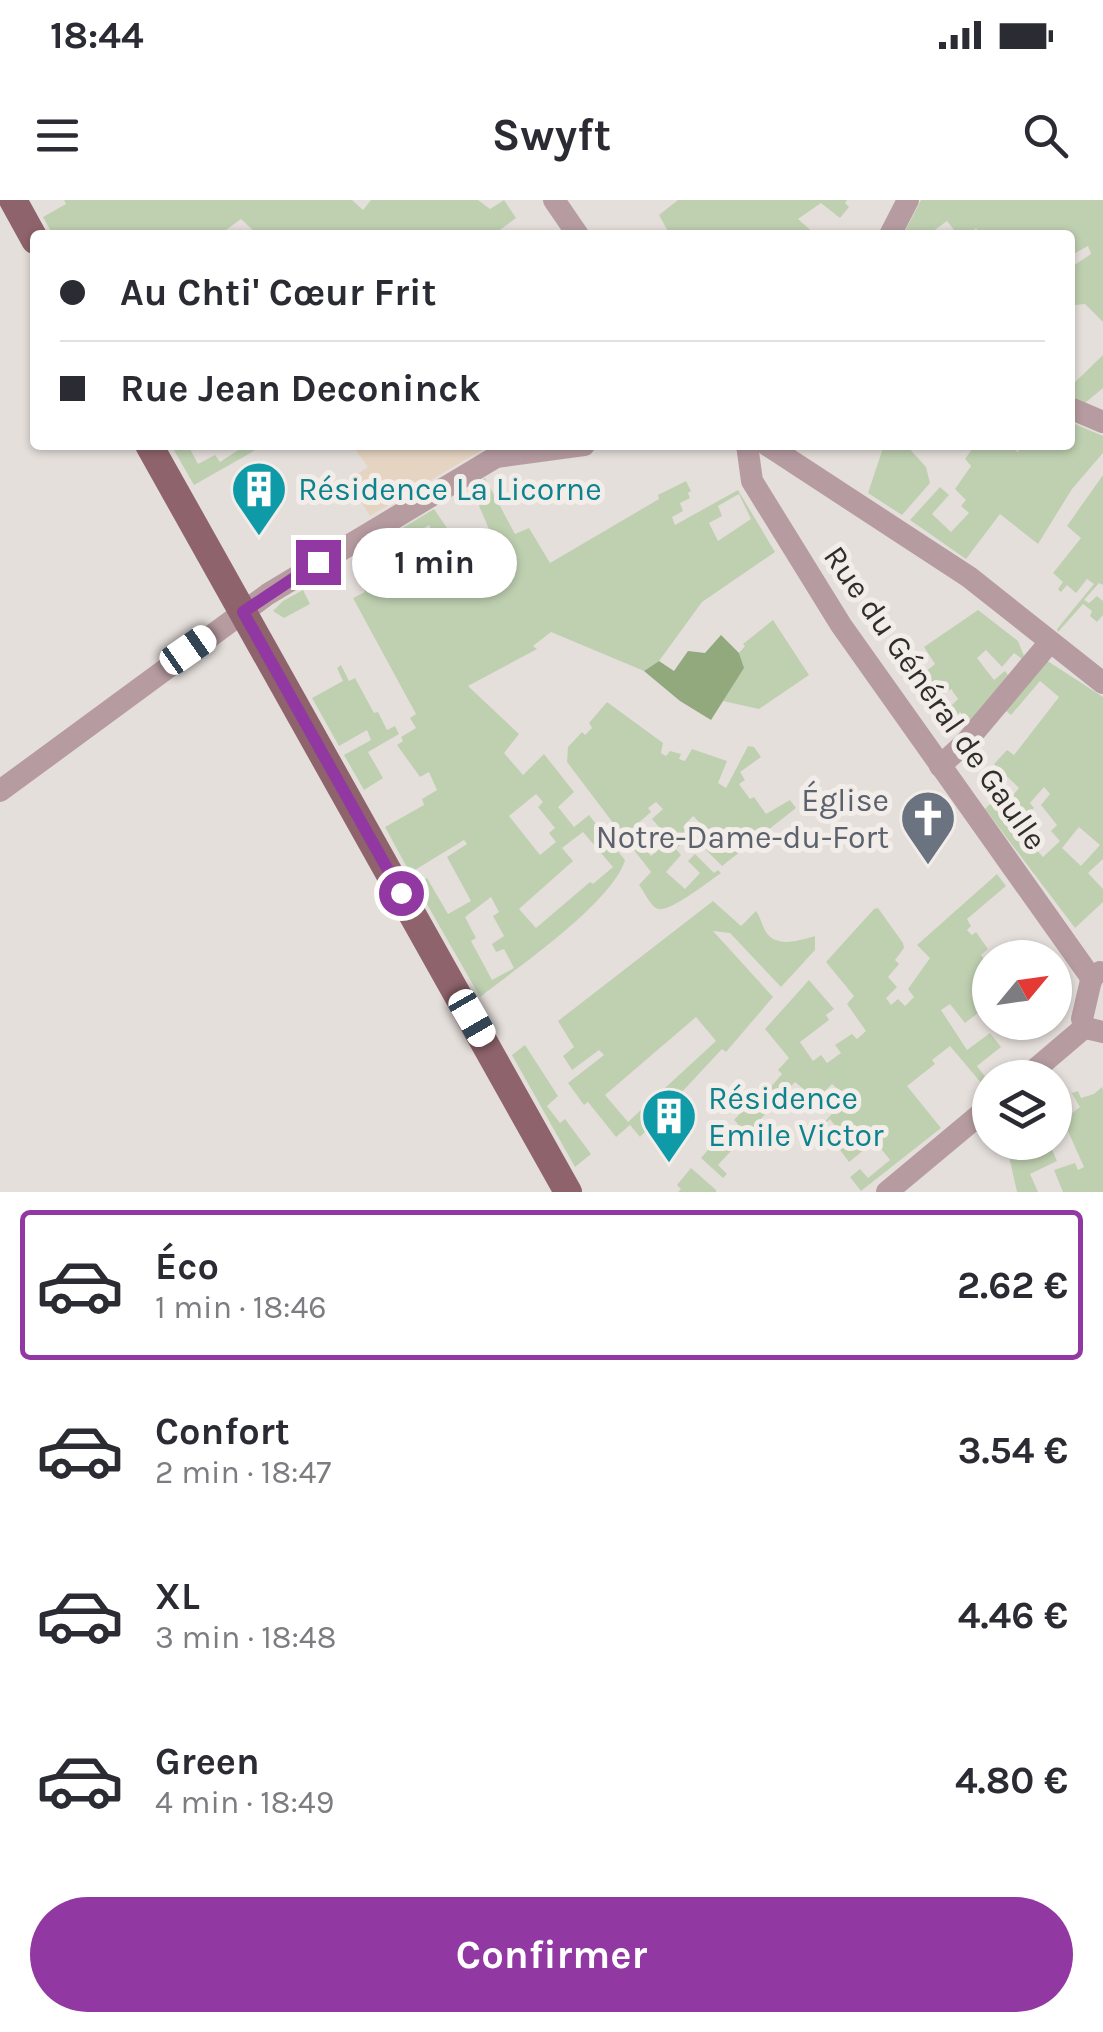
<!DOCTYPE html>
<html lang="fr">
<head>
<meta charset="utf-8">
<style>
	body { margin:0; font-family:Karla,sans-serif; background:#f7f7f7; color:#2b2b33; height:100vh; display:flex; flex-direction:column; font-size:38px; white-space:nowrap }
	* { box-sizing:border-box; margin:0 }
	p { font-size:32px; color:#7c7c81 }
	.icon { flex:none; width:55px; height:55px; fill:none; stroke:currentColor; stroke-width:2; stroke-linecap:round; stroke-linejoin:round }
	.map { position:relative; height:992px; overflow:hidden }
	.sheet { display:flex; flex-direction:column; background:#fff; flex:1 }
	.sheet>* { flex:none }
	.guide { position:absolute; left:30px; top:30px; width:1045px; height:220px; border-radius:10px; box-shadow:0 2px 8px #0004; display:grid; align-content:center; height:220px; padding:0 30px; background:#fff }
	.needle { width:65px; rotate:61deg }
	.tools { position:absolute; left:972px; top:740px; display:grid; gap:20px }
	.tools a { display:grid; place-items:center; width:100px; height:100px; border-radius:50%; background:#fff; box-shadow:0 2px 8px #0004; font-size:50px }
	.end { position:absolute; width:45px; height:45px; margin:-22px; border:12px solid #9238a3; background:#fff; box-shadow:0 0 0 5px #fff }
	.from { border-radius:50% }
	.bubble { position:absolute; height:70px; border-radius:35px; background:#fff; box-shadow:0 2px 8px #0004; font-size:32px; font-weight:700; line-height:70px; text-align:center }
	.car { position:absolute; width:30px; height:60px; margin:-30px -15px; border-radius:12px; box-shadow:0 0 8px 2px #0007; background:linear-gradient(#fff 24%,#345 0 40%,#fff 0 76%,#345 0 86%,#fff 0) }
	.guide b { display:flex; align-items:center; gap:35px; height:95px; font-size:38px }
	.guide b+b { border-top:2px solid #e1e1e2 }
	.guide i { width:25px; height:25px; background:#2b2b33 }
	ul { padding:18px 0 0; list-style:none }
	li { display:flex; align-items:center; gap:30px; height:150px; margin:0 20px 15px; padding:0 10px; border:5px solid transparent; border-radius:10px }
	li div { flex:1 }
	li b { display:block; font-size:38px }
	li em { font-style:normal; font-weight:700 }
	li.on { border-color:#9238a3 }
	li>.icon { width:90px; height:90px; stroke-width:1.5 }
	.action { display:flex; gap:20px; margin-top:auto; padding:20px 30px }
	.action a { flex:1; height:115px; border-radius:60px; background:#9238a3; color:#fff; font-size:40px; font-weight:700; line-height:115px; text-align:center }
	.status { display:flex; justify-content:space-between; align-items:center; height:70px; padding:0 50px; background:#fff; direction:ltr }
	.status svg { height:28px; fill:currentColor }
	header { display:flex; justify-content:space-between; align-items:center; height:130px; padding:0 30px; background:#fff; font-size:45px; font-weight:700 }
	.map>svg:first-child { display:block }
	.education { fill:#e5d4c2 }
	.green { fill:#bfd0b1; fill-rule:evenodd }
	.forest { fill:#91a97d }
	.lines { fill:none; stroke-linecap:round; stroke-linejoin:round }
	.minor { stroke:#b69ca0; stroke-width:22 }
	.major { stroke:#8f636b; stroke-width:28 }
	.route { stroke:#9238a3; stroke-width:12 }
	.labels { text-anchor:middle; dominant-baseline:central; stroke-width:10; stroke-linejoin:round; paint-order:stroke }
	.culture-label { font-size:32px; fill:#0d838f; stroke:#f2ede8; text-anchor:start }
	.street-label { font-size:32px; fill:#302e2c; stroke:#f2ede8 }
	.worship-label { font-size:32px; fill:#5b616d; stroke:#f2ede8; text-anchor:end }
</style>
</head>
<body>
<div class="status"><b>18:44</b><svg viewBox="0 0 49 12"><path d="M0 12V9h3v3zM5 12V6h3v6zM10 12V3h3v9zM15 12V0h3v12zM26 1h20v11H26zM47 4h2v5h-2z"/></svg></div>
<header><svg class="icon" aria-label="menu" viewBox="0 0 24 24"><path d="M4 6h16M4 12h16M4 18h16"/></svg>Swyft<svg class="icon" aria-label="search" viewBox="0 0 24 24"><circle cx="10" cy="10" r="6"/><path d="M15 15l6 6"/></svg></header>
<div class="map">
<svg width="1103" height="992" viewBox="0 0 1103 992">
	<rect width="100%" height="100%" fill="#e5dfdb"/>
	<polygon class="education" points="352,245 490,245 370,316 348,280 368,267"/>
	<g class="green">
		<polygon points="64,0 352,0 363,10 371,0 478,0 490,9 504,0 516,18 493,35 258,35 241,19 219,35 53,35 43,17 66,4"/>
		<polygon points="678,0 847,0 845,3 849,7 840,18 821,3 798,19 816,35 670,35 659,15"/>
		<polygon points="921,0 1103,0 1103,122 1085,104 1075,105 1070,96 1070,68 1091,54 1088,46 1070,56 1070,35 981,35 976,28 969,35 958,35 947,21 928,35 903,35"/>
		<polygon points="1103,155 1103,188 1085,203 1070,195 1070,187"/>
		<polygon points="1070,222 1103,236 1103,253 1072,289 1038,344 1000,314 966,359 910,320 940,287 949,295 932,314 951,332 969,313 961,306 966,300 955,289 971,266 965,259 975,245 1007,245 1018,252 1023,245 1070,245"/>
		<polygon points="171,245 197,245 190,249 198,264 215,255 220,262 246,245 250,245 254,251 194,285"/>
		<polygon points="884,245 906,245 926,267 930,283 902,315 868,293"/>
		<polygon points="1103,275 1103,385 1099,383 1084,400 1089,403 1097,396 1103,401 1103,415 1097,422 1090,416 1092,411 1083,404 1058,432 1057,429 1094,384 1087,379 1076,393 1067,385 1061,392 1058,389 1063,382 1053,373 1081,338 1067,326"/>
		<path d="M485,278L515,334L529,328L550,363L659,299L658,295L686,281L691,291L688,293L690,298L680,303L683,311L672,317L675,325L738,290L775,352L702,402L659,461L644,471L551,432L533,446L537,449L468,486L519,534L504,553L523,575L544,554L574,592L558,607L574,627L589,615L625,660C613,702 517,768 480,797L416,685L427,678L448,714L471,701L447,657L467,644L464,640L410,673L385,627L424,605L422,599L437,590L429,572L420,577L397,545L403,541L401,537L416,528L410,518L416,514L353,398L365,392L362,383L377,375L380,380L399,369L406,379L417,372V363L442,347L429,325L403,341L405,345L394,352L386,338L434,309L473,366L479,367L501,357L471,287ZM739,294L751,319L718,341L709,323L722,316L718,306ZM536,594L543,602L538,607L555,628L549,633L556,642L540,655L509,616ZM583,632L613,667L593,684L590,682L536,728L519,709L573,661L562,648ZM491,697L499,712L493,716L504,736L492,744L496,752L504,749L514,768L492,780L471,741L476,738L465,717Z"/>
		<polygon points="303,390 310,404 284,418 273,411 283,401"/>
		<polygon points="978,410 1018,441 1024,456 1022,459 1014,453 1002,467 986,450 977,458 994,480 1005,471 1008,475 969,522 960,512 956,516 949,508 958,499 951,489 942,496 925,472 935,464 924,447"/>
		<polygon points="773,420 809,475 759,509 723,501 743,469 739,453 745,446 743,444"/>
		<path d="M1046,460L1103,497V659L1088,673L1103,689V702L1075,728L985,609L1001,593L1009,600L1019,588L994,564L1007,550L1014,555L1059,497L1040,481L1011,515L1005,510ZM1044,587L1050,594L1041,605L1057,625L1051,631L1060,641L1043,657L1015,626L1034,608L1030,603ZM1079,627L1100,645L1081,666L1062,648Z"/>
		<polygon points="341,465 349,481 355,478 374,513 378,512 387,530 395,526 399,534 368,552 383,578 364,590 344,555 371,540 367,530 339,546 312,498 343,481 337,468"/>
		<path d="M607,502L663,543L661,553L666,556L670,551L681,554L679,559L685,561L692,549L727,561L718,583L726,588L748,546L754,547L761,557L740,572L745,580L739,584L750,599L754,597L766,614L790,600L796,608L722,666L704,648L706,645L697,636L701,624L693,616L683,627L690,635L686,638L683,636V642L676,649L681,655L666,672L685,689L700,673L688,661L695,654L714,673L718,670L721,673C711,680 670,712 659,709C651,708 644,691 639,685L651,672L627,641L634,636L651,656L670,640L652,619L663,609L656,602L648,608L651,612L623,636L567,562L568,547L582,532L585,535L592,528L589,523Z"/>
		<polygon points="997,674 1006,686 967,719 971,726 967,730 972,735 976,732 988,749 981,755 990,768 990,804 965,823 950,804 941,810 967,850 990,833 1001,847 977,866 990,883 990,890 988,891 950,846 932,860 935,864 907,886 941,928 861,991 850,977 860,969 868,978 890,960 875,941 849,962 829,935 836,927 830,919 814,934 847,897 832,884 820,896 815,889 806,891 795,882 718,965 727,974 723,978 701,958 713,944 718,947 738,924 734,920 758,894 762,897 782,874 778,870 789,858 765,829 809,780 834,809 826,815 829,820 800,842 813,861 821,855 827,863 841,853 835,845 852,834 857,839 866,831 847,804 854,796 826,762 874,709 878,708 903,743 904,748 895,760 899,764 888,777 897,787 886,798 891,805 898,799 905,806 914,797 908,789 930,758 917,745"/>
		<path d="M713,701L741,726L756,711C759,715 761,721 763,726C772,750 797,741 815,736V750L781,787L730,733L713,731L773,797L726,852L722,849L640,937L630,925L616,937L588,902L584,905L568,883L604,855L599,850L572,870L563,856L574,847L558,821ZM696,817L716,841L628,922L605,895Z"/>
		<polygon points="525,845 558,896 547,906 560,923 565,919 591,954 575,967 512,855"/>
		<polygon points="1068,887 1072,893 1078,891 1081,898 1094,894 1102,887 1103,890 1103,992 1063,992 1054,970 1075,963 1078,970 1084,967 1063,920 1080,907"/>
		<polygon points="1006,943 1049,943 1057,961 1030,974 1038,992 1017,992"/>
		<polygon points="691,968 716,990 716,992 678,992 681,989 677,985"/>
	</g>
	<polygon class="forest" points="721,435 739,453 744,468 711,520 680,501 644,471 659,461 674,471 688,451 705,453"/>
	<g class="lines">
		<g class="minor">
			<polyline points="554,0 578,35"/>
			<polyline points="890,35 908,0"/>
			<polyline points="1070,208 1103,222"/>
			<polyline points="747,245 752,281 841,425 1092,779"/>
			<polyline points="767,245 969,377 1103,483"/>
			<polyline points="940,566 966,542 1050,442"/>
			<polyline points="0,591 268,394 496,257 584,245"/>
			<polyline points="1100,772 1092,776 1082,819 1086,828 1103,832"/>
			<polyline points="1025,878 1085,827"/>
			<polyline points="887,992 990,906"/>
		</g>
		<g class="major">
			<polyline points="13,0 35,40"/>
			<polyline points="149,245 568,992"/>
		</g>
	</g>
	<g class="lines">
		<polyline class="route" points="318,362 243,412 401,693"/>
	</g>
	<defs>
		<g id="building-pin" transform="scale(2.875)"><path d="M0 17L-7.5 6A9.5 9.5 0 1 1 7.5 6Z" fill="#0f9aa8" stroke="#f2ede8"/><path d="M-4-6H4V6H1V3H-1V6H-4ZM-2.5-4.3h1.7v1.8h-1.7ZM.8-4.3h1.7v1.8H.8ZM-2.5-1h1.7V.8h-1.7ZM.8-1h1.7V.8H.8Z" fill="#fff"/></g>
		<g id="church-pin" transform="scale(2.875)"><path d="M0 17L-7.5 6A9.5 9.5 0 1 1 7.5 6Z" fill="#6b7280" stroke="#f2ede8"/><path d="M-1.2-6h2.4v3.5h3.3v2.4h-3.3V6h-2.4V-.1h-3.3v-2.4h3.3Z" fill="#fff"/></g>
	</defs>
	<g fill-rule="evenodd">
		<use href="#building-pin" x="259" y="289"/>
		<use href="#church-pin" x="928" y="618"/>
		<use href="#building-pin" x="669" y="916"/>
	</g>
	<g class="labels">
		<g class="culture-label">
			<text x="298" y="289">Résidence La Licorne</text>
			<text x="708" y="898">Résidence<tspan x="708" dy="37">Emile Victor</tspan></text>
		</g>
		<g class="street-label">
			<text transform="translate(935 498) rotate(55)">Rue du Général de Gaulle</text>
		</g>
		<g class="worship-label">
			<text x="889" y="600">Église<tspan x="889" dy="37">Notre-Dame-du-Fort</tspan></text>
		</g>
	</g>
</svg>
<div class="tools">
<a><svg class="needle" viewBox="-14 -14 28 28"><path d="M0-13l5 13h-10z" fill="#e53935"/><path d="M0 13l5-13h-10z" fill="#7c7c81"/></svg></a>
<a><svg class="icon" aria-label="layers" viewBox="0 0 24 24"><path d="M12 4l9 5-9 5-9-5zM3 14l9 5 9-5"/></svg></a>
</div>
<i class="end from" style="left:401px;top:693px"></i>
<i class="end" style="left:318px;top:362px"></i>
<div class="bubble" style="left:352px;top:328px;width:165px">1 min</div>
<i class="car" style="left:188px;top:450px;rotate:55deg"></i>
<i class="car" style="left:472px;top:818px;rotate:150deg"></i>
<div class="guide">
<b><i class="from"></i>Au Chti' Cœur Frit</b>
<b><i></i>Rue Jean Deconinck</b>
</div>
</div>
<section class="sheet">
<ul>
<li class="on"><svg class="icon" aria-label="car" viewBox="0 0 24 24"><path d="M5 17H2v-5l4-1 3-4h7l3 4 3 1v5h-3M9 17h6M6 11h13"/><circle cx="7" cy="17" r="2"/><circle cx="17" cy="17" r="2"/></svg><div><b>Éco</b><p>1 min · 18:46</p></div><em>2.62 €</em></li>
<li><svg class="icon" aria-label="car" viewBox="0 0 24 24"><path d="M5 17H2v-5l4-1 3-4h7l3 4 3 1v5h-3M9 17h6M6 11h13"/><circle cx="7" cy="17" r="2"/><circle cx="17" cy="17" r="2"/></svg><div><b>Confort</b><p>2 min · 18:47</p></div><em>3.54 €</em></li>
<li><svg class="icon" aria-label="car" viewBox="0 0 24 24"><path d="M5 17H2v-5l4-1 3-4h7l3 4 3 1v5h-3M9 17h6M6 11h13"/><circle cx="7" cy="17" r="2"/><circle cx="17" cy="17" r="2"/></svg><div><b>XL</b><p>3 min · 18:48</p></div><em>4.46 €</em></li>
<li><svg class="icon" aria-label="car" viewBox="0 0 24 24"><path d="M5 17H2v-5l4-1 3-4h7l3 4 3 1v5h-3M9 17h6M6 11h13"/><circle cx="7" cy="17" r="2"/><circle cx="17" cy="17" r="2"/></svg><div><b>Green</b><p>4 min · 18:49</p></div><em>4.80 €</em></li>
</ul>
<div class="action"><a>Confirmer</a></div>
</section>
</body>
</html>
